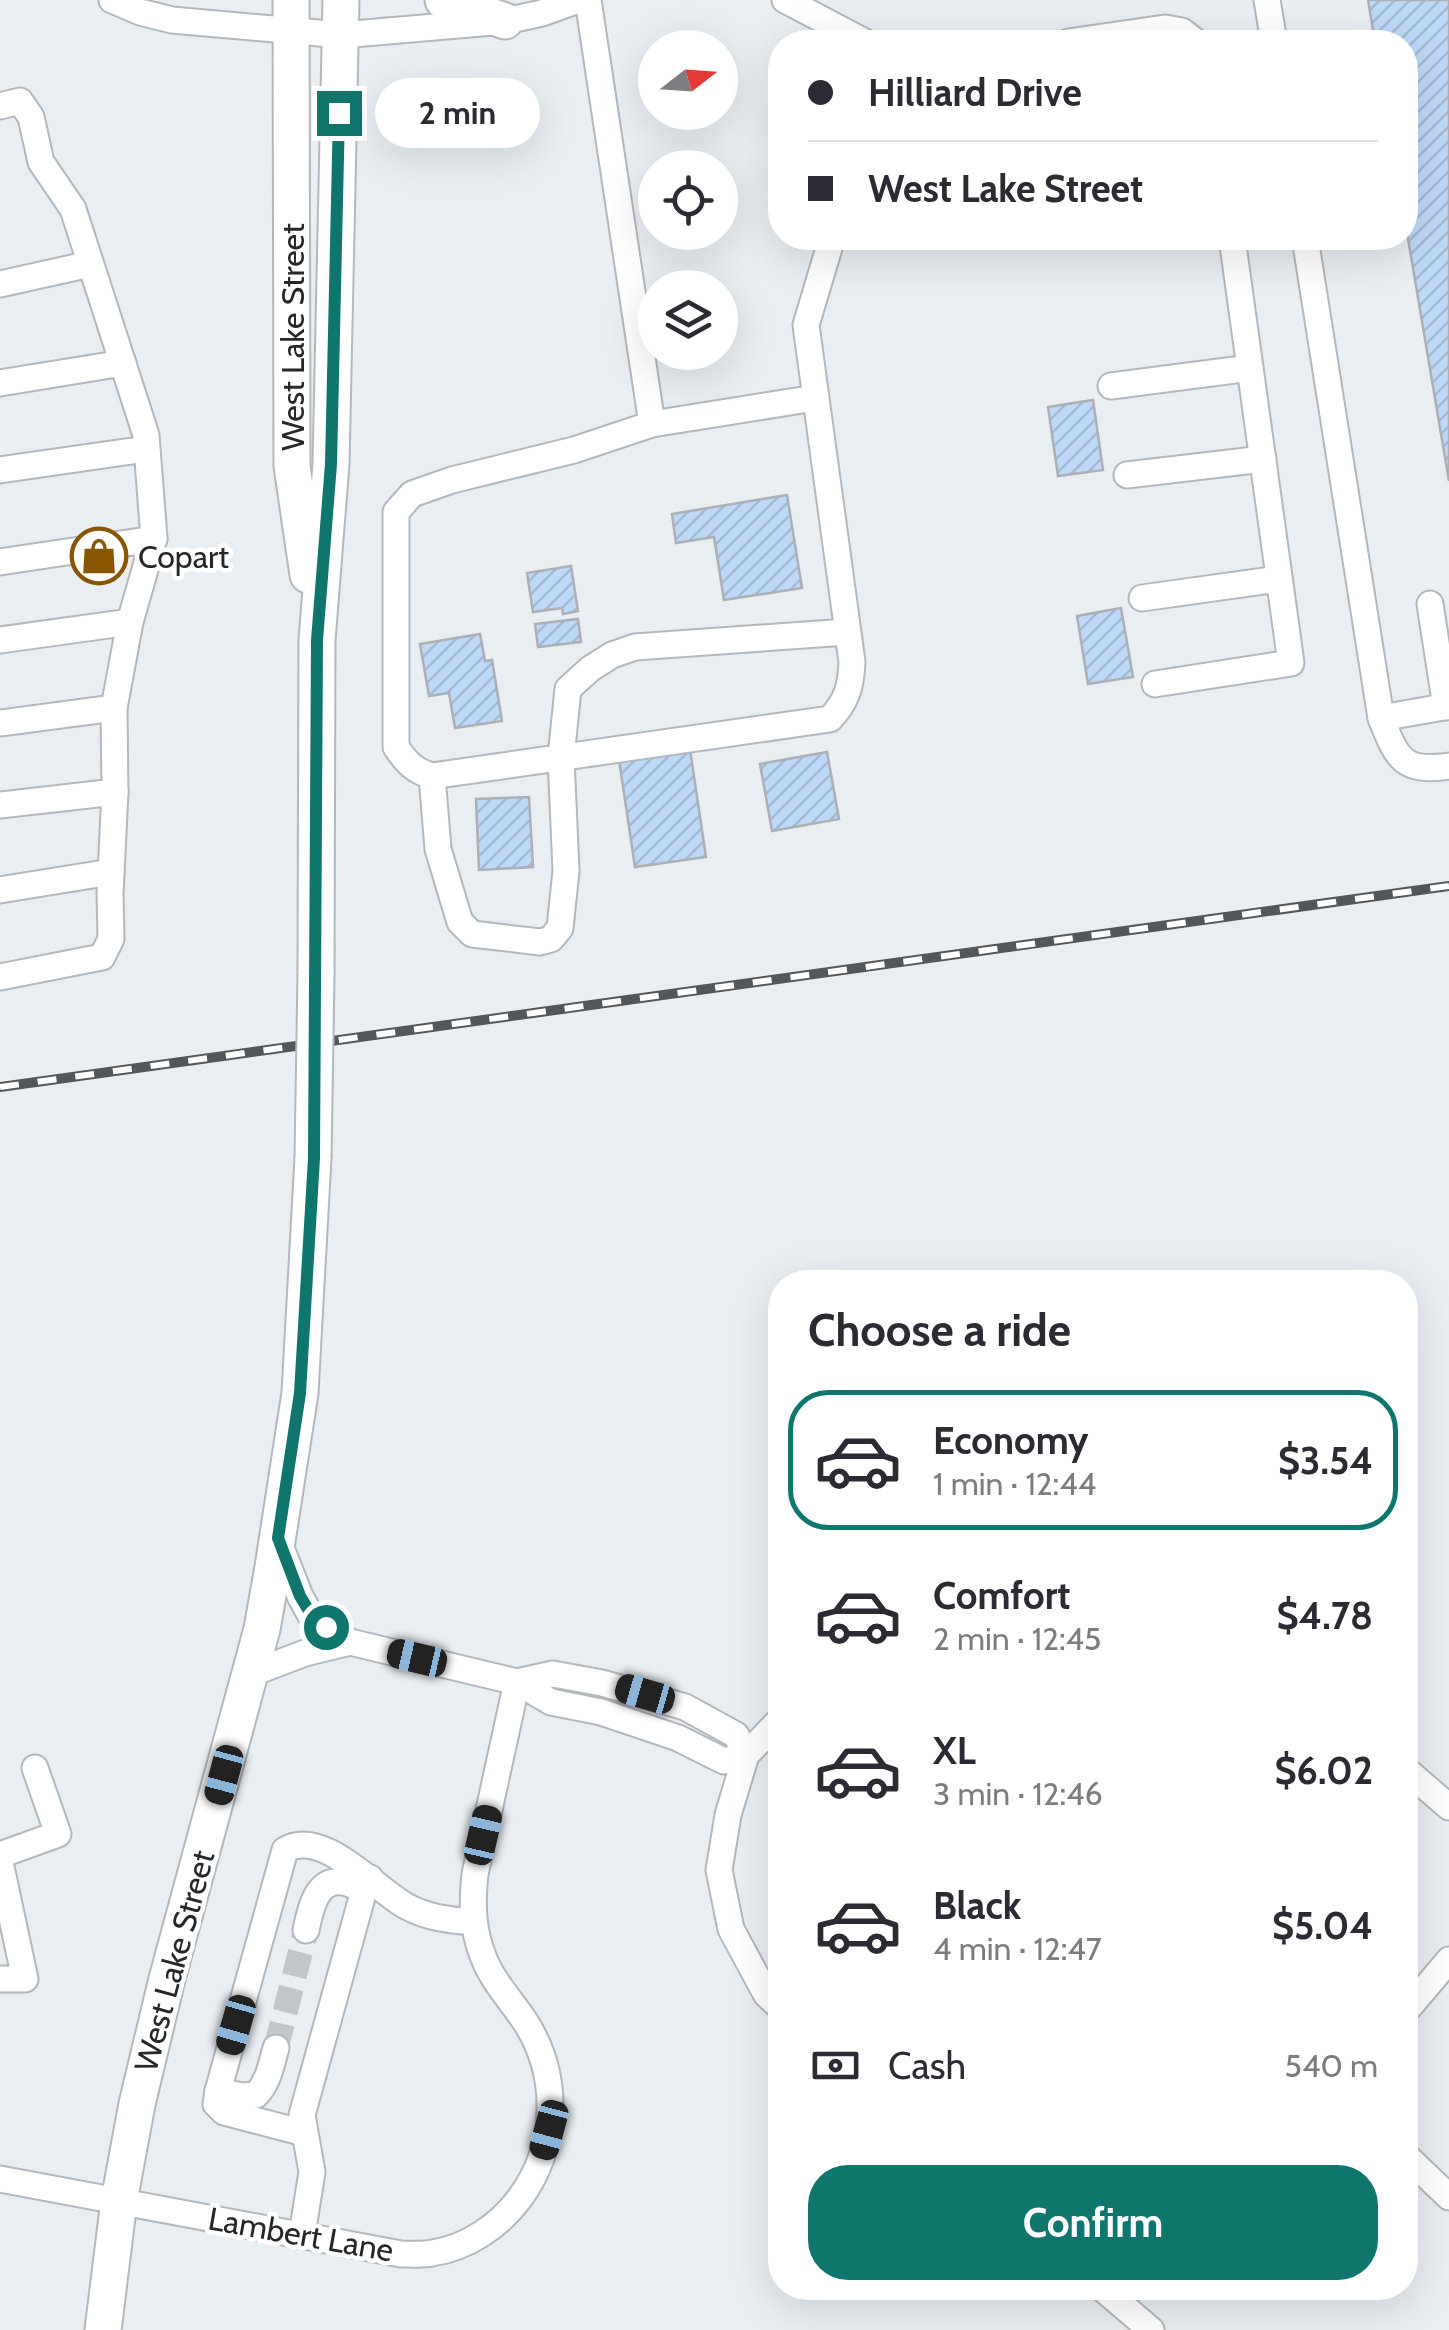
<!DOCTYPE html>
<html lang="en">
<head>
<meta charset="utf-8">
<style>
	body { margin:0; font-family:Cabin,sans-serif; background:#f2f2f3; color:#2b2b33; height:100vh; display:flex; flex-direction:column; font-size:38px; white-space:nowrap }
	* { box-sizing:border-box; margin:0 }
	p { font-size:32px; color:#7c7c81 }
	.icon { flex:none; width:55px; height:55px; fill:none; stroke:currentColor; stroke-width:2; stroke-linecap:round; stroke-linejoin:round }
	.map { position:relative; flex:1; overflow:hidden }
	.panel { position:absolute; left:768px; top:1270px; width:650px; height:1030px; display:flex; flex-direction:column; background:#fff; border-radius:40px; box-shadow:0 10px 40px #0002 }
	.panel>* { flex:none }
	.banner { position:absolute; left:768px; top:30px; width:650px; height:220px; border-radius:40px; box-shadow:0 10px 40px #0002; display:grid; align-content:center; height:220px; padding:0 40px; background:#fff }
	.needle { width:65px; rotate:73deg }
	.buttons { position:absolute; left:638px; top:30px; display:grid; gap:20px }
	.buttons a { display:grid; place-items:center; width:100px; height:100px; border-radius:50%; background:#fff; box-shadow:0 10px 40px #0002; font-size:50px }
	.end { position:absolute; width:45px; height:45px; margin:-22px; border:12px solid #0f766e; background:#fff; box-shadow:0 0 0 5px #fff }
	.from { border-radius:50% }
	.bubble { position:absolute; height:70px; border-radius:35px; background:#fff; box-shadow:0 10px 40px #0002; font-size:32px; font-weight:800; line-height:70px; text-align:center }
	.car { position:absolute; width:30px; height:60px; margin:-30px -15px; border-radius:12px; box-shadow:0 0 8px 2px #0007; background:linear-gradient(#222 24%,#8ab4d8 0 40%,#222 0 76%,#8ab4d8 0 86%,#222 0) }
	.banner b { display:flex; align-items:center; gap:35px; height:95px; font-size:38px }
	.banner b+b { border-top:2px solid #e1e1e2 }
	.banner i { width:25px; height:25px; background:#2b2b33 }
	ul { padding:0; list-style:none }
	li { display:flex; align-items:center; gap:30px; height:140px; margin:0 20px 15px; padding:0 20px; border:5px solid transparent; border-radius:40px }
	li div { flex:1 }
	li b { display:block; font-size:38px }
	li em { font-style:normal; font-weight:800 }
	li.active { border-color:#0f766e }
	li>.icon { width:90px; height:90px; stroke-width:1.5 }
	h2 { padding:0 40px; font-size:45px; line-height:120px }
	.pay { display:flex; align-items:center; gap:25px; height:110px; padding:0 40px; font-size:38px }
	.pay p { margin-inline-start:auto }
	.button { display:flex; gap:20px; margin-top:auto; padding:20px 40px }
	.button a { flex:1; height:115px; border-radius:40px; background:#0f766e; color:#fff; font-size:40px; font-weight:800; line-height:115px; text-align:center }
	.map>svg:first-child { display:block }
	.building { fill:url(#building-hatch); stroke:#acb0b5; stroke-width:2.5 }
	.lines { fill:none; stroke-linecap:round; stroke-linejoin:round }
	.minor-tunnel { stroke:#c2c6cb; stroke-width:25; stroke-dasharray:25 12; stroke-linecap:butt }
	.minor-casing { stroke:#b3b8bc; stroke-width:29 }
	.highway-casing { stroke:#b3b8bc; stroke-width:39 }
	.minor { stroke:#fff; stroke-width:25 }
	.highway { stroke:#fff; stroke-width:35 }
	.rail-casing { stroke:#545759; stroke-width:10 }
	.rail { stroke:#fff; stroke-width:6; stroke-dasharray:19; stroke-linecap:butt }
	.highway-bridge-casing { stroke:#b3b8bc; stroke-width:39; stroke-linecap:butt }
	.highway-bridge { stroke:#fff; stroke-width:35 }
	.route { stroke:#0f766e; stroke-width:12 }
	.labels { text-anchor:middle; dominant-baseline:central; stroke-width:9; stroke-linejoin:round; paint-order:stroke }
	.street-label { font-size:32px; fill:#252729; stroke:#fff }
	.poi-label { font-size:32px; fill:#252729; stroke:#fff; text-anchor:start }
</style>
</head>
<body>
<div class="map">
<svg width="1449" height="2330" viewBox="0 0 1449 2330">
	<defs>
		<pattern id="building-hatch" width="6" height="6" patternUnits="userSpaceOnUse" patternTransform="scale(2.5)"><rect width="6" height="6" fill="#bed9f8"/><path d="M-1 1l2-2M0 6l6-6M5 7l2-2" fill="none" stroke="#a3bad5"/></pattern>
	</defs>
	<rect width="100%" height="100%" fill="#e9eef3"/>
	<g class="building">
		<polygon points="1368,0 1449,0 1449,481 1405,221 1405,42 1375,42"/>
		<polygon points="1093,400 1103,470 1058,476 1048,407"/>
		<polygon points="787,495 802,588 724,600 714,537 676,543 672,514"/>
		<polygon points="571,566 578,611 563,614 562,608 533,612 527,573"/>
		<polygon points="1121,608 1133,677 1088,684 1077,616"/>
		<polygon points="578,619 581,642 538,647 535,624"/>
		<polygon points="480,634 485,661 492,660 502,721 455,728 449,693 429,696 420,644"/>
		<polygon points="689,743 706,857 635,867 618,753"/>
		<polygon points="827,752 839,819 772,831 760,764"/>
		<polygon points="529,797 533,867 479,870 476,799"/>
	</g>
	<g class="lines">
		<polyline class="minor-tunnel" points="276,2048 306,1930"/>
		<g class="minor-casing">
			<g id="minor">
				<polyline points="112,0 140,12 172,20 341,35 505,21 542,13 578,0"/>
				<path d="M588,0L652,424L574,450L452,480L412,494L396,512V747C406,762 414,771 432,776L830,719C847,701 851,686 852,662L806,325L832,238"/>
				<polyline points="785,0 865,42"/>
				<polyline points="1267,0 1274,42"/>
				<polyline points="1068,42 1165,28 1182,31 1196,42"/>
				<polyline points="0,106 20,101 31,117 41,162 73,209 146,435 154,538 130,622 114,708 115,792 110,894 111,939 102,957 0,977"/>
				<path d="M1305,238L1381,718C1397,758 1402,773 1449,766"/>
				<polyline points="0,284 90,264"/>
				<polyline points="0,383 123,363"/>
				<polyline points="1111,386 1250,368"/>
				<polyline points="652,424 815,398"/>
				<polyline points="0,470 146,449"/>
				<polyline points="1127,475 1263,459"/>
				<polyline points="0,562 154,539"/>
				<polyline points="1142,598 1279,579"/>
				<polyline points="1430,604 1446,707"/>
				<polyline points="0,640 130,622"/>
				<polyline points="1155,684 1291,663 1232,238"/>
				<polyline points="1381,718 1449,706"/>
				<polyline points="0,723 114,708"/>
				<polyline points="432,776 438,849 460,922 472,934 540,942 551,939 560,928 566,871 561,757 568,689 590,669 612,655 635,647 847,632"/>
				<polyline points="0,805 115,792"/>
				<polyline points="0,890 111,872"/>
				<polyline points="278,1540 300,1596 311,1616 350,1642 517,1682 551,1702 601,1712 678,1738 724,1761 746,1755 736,1735 685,1707 602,1683 553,1674 517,1682"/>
				<polyline points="250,1674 305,1653 350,1642"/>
				<polyline points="780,1720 746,1755 728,1815 719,1870 731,1929 766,1994 780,2007"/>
				<polyline points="1405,1769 1449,1807"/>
				<polyline points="0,1855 58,1834 35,1768"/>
				<polyline points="0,1862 25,1979 0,1979"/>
				<path d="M306,1930C310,1911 316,1879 341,1882C348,1882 357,1887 364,1890"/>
				<polyline points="1405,2012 1449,1960"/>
				<path d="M218,2091L241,2096L256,2095C269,2081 271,2065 276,2048"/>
				<path d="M304,2133L224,2112L216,2104L218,2091L285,1850C322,1827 375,1889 406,1906C428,1918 449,1920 474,1922"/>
				<polyline points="1405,2155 1449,2197"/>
				<path d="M0,2179L401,2254C411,2254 422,2255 432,2253C467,2248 499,2226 520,2198C557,2147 560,2080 528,2026C513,2002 493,1983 483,1956C472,1928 472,1903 475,1874L517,1682"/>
				<polyline points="302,2235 312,2172 302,2115 364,1890 370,1878"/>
				<polyline points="1102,2288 1151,2330"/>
			</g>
		</g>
		<g class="highway-casing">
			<g id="highway">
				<polyline points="291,0 292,466 308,575"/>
				<polyline points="443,0 505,21"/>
				<polyline points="316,974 317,640 331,464 341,0"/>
				<polyline points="103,2330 119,2201 137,2104 167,1979 262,1629 273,1567 300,1393 313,1158"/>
			</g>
		</g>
		<use href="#minor" class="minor"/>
		<use href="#highway" class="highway"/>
		<g class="rail-casing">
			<polyline id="rail" points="0,1087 1449,886"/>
		</g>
		<use href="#rail" class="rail"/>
		<g class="highway-bridge-casing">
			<polyline id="highway-bridge" points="313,1158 316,974"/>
		</g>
		<use href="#highway-bridge" class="highway-bridge"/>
	</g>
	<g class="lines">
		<polyline class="route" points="326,1627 312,1616 300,1596 278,1538 300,1393 314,1158 317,640 331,464 339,113"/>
	</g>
	<defs>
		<g id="shop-ring" transform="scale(2.875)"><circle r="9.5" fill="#fff" stroke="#885600" stroke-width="1.5"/><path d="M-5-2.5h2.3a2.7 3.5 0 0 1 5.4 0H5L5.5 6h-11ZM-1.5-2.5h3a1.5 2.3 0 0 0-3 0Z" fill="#885600"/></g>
	</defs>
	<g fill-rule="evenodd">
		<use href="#shop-ring" x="99" y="556"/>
	</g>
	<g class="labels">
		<g class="street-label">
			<text transform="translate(292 337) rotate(-90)">West Lake Street</text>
			<text transform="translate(174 1961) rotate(-75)">West Lake Street</text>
			<text transform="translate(301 2234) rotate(10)">Lambert Lane</text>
		</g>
		<g class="poi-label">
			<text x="138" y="556">Copart</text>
		</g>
	</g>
</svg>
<div class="buttons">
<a><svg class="needle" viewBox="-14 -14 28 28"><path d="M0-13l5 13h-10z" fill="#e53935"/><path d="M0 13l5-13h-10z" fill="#7c7c81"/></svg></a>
<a><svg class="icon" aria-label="locate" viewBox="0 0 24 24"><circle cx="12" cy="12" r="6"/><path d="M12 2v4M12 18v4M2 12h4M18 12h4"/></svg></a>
<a><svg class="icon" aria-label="layers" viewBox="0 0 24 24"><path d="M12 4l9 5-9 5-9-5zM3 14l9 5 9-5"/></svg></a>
</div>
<i class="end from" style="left:326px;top:1627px"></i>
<i class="end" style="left:339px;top:113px"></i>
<div class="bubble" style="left:375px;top:78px;width:165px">2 min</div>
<i class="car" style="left:417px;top:1658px;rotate:283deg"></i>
<i class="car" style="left:645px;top:1694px;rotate:286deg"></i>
<i class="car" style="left:224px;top:1775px;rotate:195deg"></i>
<i class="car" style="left:483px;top:1835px;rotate:13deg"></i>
<i class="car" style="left:236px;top:2025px;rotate:196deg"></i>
<i class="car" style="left:549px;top:2130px;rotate:195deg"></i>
<div class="banner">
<b><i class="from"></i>Hilliard Drive</b>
<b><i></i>West Lake Street</b>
</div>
<section class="panel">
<h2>Choose a ride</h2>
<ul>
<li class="active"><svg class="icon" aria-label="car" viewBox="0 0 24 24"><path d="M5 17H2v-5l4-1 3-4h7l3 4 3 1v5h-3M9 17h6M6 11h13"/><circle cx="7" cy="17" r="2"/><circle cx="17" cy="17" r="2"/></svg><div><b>Economy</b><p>1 min · 12:44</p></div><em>$3.54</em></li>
<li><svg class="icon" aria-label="car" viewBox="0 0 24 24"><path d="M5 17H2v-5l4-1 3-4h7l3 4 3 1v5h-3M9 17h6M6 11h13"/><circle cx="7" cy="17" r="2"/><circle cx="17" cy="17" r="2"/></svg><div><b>Comfort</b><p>2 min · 12:45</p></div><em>$4.78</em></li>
<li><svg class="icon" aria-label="car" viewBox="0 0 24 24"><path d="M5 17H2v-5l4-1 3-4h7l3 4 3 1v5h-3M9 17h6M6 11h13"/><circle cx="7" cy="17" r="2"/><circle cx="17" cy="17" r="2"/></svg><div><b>XL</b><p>3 min · 12:46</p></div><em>$6.02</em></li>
<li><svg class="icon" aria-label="car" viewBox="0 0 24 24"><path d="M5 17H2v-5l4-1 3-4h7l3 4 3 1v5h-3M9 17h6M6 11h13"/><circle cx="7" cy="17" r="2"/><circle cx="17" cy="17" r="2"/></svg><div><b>Black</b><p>4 min · 12:47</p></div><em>$5.04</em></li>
</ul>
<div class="pay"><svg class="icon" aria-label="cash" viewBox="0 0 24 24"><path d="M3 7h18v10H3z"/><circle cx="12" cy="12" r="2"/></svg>Cash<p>540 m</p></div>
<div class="button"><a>Confirm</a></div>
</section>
</div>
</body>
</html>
